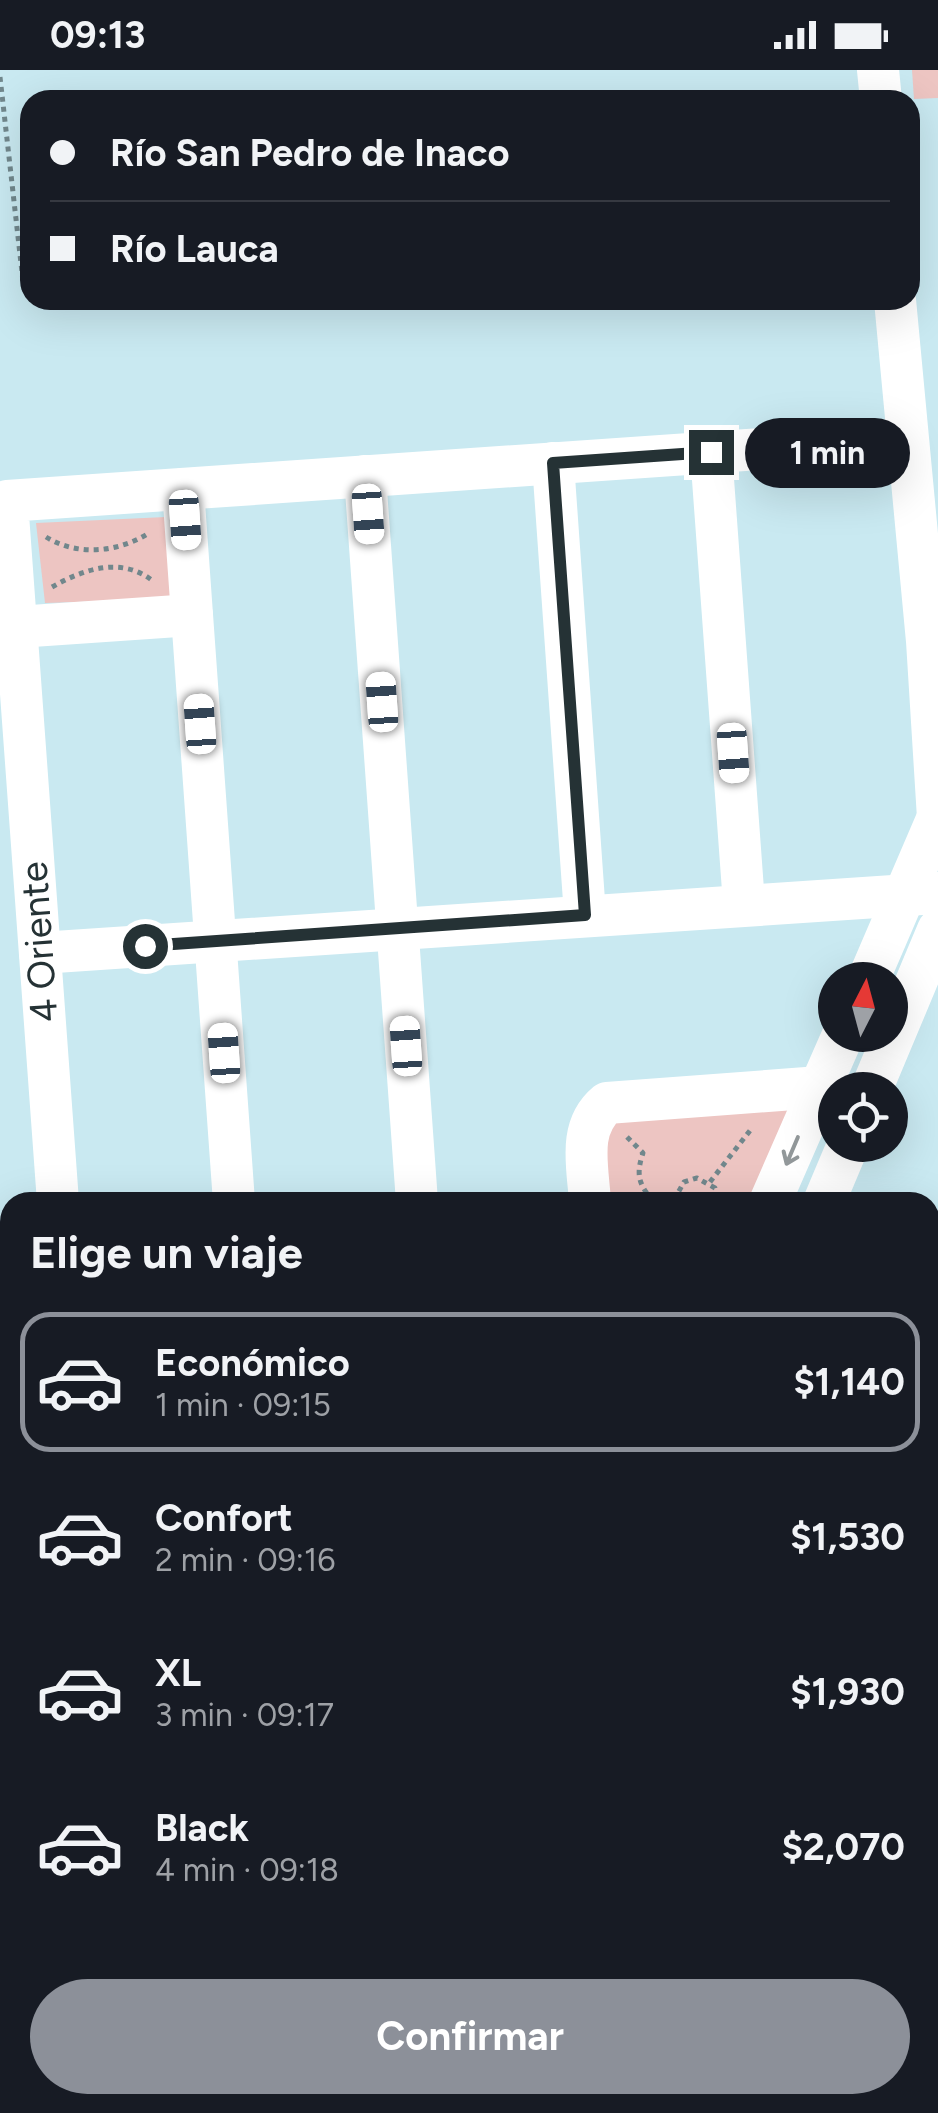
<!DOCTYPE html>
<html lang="es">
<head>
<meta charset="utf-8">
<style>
	body { margin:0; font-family:Figtree,sans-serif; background:#242831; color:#f1f3f6; height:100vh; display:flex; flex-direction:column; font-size:38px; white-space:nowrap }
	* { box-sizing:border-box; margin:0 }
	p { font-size:32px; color:#9ea1a6 }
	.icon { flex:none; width:55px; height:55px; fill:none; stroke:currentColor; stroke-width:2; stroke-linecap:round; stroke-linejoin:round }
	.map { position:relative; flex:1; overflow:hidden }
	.sheet { position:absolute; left:0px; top:1122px; width:940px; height:922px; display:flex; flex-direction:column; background:#171b24; border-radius:30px 30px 0 0; box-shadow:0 10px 40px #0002 }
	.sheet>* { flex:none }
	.banner { position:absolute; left:20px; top:20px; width:900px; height:220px; border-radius:30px; box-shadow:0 10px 40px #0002; display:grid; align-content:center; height:220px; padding:0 30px; background:#171b24 }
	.needle { width:65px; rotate:6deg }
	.controls { position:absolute; left:818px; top:892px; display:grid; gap:20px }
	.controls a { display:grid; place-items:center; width:90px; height:90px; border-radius:50%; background:#171b24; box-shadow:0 10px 40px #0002; font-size:50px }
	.end { position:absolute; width:45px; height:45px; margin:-22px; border:12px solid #253235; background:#fff; box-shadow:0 0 0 5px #fff }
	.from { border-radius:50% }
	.bubble { position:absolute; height:70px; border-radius:35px; background:#171b24; box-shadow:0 10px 40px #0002; font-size:32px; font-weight:700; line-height:70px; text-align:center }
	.car { position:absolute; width:30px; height:60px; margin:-30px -15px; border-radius:12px; box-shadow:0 0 8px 2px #0007; background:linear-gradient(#fff 24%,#345 0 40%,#fff 0 76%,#345 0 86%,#fff 0) }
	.banner b { display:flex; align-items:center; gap:35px; height:95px; font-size:38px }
	.banner b+b { border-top:2px solid #363941 }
	.banner i { width:25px; height:25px; background:#f1f3f6 }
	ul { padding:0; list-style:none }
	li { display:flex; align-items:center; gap:30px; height:140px; margin:0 20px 15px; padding:0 10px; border:5px solid transparent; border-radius:30px }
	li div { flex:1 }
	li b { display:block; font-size:38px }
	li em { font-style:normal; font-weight:700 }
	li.current { border-color:#8c9099 }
	li>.icon { width:90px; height:90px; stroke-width:1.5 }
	h2 { padding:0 30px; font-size:45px; line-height:120px }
	.primary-button { display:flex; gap:20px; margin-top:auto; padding:20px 30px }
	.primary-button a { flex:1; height:115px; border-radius:60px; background:#8c9099; color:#fff; font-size:40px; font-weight:700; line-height:115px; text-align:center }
	.status { display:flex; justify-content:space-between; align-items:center; height:70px; padding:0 50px; background:#171b24; direction:ltr }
	.status svg { height:28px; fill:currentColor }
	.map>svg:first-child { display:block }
	.park { fill:#edc5c2 }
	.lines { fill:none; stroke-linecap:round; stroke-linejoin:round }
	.path { stroke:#71878c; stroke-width:5; stroke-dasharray:5 5; stroke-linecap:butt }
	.minor { stroke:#fff; stroke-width:42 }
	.oneway { stroke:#92989a }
	.route { stroke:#253235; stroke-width:12 }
	.labels { text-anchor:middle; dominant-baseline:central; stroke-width:9; stroke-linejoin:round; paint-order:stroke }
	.street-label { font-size:38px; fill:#253235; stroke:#fff }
</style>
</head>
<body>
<div class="status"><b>09:13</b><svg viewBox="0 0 49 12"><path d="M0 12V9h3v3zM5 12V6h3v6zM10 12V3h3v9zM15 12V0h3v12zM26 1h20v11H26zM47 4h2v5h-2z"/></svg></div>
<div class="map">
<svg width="938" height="2043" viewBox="0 0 938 2043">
	<rect width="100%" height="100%" fill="#c9e9f1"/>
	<g class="park">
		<polygon points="912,0 938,0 938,28 914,29"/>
		<polygon points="166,447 172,529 45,533 36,453"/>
		<polygon points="792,1033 748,1132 600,1132 608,1048"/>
		<polygon points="298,2035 376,2035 372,2043 320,2043"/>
	</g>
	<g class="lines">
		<g class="path">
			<polyline points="0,7 24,220"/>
			<path d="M46,467C78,487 119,482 149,463"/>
			<path d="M52,517C84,499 121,486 153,511"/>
			<path d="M627,1067L643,1083C637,1101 637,1112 650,1127L674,1130"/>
			<polyline points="710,1112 752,1058"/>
			<polyline points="674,1130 684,1112 697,1108 715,1118 718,1132"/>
		</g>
		<g class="minor">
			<polyline points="878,0 881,30"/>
			<polyline points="895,230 927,571 938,748"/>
			<polyline points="711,382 744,834"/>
			<polyline points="553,393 585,845"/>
			<polyline points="365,406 417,1132"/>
			<polyline points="183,419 234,1132"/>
			<polyline points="17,557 192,545"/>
			<polyline points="40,883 938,823"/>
			<polyline points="868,910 938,747"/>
			<polyline points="871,1020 938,860"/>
			<polyline points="58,1132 7,431 906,369"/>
			<path d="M590,1132C588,1097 577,1058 607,1033L820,1017"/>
			<polyline points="770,1132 843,965"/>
			<polyline points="824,1132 848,1075"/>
			<polyline points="930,1361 938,1342"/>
			<polyline points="930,1797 938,1778"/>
			<polyline points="930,1929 938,1932"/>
			<polyline points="728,2035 747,2043"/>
			<polyline points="399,2043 403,2035"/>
			<polyline points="450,2043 454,2035"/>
		</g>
	</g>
	<defs><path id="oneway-shaft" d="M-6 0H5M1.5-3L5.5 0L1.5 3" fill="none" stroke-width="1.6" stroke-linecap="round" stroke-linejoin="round" transform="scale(2.5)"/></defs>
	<use class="oneway" href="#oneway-shaft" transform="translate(792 1081) rotate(113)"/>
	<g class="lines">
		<polyline class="route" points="145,876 585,845 553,393 711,382"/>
	</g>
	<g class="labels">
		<g class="street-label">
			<text transform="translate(39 872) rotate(-94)">4 Oriente</text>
		</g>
	</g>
</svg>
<div class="controls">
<a><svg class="needle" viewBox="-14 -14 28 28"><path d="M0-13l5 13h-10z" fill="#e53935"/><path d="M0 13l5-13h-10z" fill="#9ea1a6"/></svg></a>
<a><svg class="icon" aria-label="locate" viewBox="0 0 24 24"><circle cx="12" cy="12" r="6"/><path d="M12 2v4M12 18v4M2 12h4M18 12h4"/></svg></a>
</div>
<i class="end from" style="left:145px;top:876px"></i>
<i class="end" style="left:711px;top:382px"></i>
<div class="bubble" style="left:745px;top:348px;width:165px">1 min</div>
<i class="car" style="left:368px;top:444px;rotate:176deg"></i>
<i class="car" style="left:185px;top:450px;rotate:176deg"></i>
<i class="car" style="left:382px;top:632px;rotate:356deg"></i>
<i class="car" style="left:200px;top:654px;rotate:356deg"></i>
<i class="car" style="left:733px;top:683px;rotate:176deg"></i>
<i class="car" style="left:406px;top:976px;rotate:356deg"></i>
<i class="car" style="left:224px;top:983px;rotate:356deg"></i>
<div class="banner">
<b><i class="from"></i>Río San Pedro de Inaco</b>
<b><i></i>Río Lauca</b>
</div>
<section class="sheet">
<h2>Elige un viaje</h2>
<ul>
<li class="current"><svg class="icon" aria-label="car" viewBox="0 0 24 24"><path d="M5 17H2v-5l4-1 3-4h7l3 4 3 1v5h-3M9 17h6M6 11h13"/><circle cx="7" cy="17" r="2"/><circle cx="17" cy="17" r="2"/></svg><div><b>Económico</b><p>1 min · 09:15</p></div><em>$1,140</em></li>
<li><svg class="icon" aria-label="car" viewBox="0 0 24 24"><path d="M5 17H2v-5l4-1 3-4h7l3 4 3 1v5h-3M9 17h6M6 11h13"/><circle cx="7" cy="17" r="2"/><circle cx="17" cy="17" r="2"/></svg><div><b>Confort</b><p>2 min · 09:16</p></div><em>$1,530</em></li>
<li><svg class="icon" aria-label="car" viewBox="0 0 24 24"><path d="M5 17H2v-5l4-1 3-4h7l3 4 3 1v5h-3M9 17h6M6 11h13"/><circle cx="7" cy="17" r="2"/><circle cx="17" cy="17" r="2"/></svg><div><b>XL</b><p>3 min · 09:17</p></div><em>$1,930</em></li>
<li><svg class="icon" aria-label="car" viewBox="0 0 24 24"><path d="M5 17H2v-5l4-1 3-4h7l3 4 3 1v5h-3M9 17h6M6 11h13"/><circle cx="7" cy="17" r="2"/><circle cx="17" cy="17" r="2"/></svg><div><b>Black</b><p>4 min · 09:18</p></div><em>$2,070</em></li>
</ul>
<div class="primary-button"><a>Confirmar</a></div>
</section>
</div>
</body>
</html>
